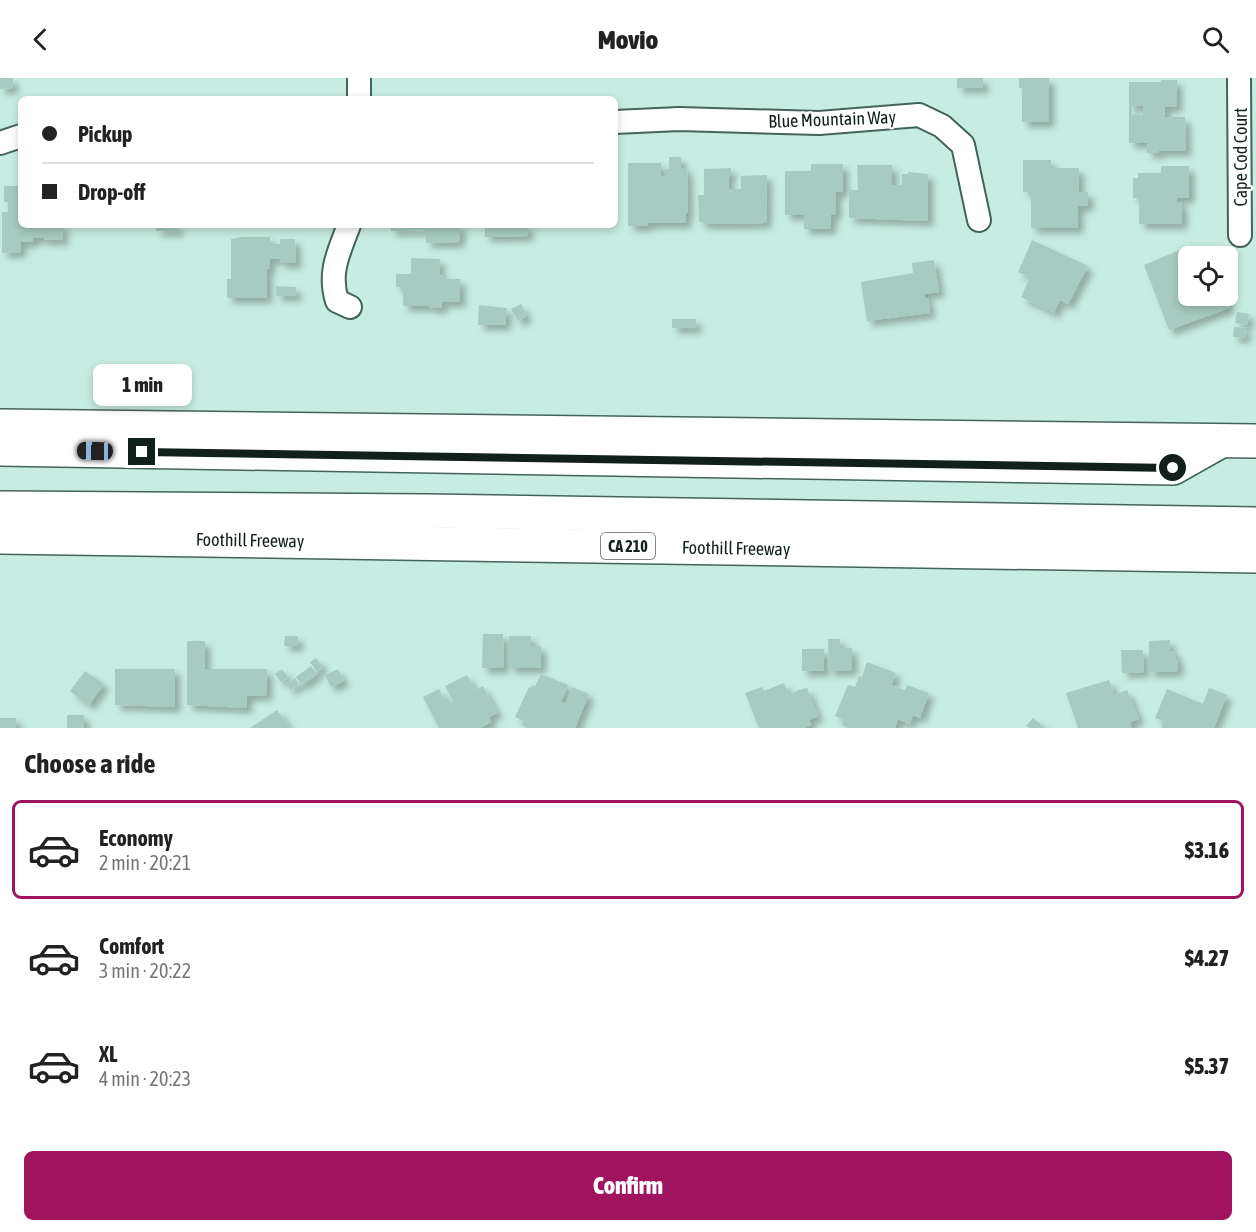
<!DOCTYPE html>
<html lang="en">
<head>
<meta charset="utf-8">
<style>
	body { margin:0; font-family:"Asap Condensed",sans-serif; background:#f6f6f6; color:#222; height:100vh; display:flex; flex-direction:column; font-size:22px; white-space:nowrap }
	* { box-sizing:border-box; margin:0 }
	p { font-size:20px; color:#767676 }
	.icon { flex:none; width:33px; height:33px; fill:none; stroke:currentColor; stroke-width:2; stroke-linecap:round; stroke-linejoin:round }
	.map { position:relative; height:650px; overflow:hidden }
	.drawer { display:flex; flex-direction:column; background:#fff; flex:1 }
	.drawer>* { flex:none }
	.banner { position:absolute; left:18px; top:18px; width:600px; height:132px; border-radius:9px; box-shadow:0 3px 9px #0003; display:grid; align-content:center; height:132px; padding:0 24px; background:#fff }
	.tools { position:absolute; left:1178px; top:168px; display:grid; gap:12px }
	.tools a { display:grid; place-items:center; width:60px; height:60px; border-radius:9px; background:#fff; box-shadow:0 3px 9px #0003; font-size:30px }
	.end { position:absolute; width:27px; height:27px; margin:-14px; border:8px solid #12201c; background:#fff; box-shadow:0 0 0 3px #fff }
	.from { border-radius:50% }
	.bubble { position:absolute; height:42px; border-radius:9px; background:#fff; box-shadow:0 3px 9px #0003; font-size:20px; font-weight:800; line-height:42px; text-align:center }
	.car { position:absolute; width:18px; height:36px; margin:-18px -9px; border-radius:8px; box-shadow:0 0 4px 2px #0007; background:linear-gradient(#222 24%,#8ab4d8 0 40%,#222 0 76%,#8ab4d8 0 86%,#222 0) }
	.banner b { display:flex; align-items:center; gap:21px; height:57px; font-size:22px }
	.banner b+b { border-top:2px solid #e0e0e0 }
	.banner i { width:15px; height:15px; background:#222 }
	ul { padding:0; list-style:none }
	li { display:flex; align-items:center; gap:18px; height:99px; margin:0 12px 9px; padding:0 12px; border:3px solid transparent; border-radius:9px }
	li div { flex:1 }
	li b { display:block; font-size:22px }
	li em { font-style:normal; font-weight:800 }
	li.current { border-color:#9f135f }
	li>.icon { width:54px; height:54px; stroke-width:1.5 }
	h2 { padding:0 24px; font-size:27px; line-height:72px }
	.action { display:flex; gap:12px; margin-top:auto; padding:12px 24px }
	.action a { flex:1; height:69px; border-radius:9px; background:#9f135f; color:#fff; font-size:24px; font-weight:800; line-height:69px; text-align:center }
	header { display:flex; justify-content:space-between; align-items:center; height:78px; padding:0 24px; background:#fff; font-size:27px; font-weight:800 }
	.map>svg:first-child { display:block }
	.building { fill:#a7cbc0; fill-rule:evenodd; filter:url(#shadow) }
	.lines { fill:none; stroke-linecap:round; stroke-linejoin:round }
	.minor-casing { stroke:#43645b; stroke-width:26 }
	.motorway-casing { stroke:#43645b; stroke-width:36 }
	.minor { stroke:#fff; stroke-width:22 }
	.motorway { stroke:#fff; stroke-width:33 }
	.route { stroke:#12201c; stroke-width:8 }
	.labels { text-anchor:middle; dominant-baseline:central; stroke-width:4.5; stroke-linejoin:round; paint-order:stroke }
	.shield { fill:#fff; stroke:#596360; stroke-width:1.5 }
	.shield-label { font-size:16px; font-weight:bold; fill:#12201c }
	.street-label { font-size:18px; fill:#12201c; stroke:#fff }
</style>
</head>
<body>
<header><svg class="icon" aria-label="back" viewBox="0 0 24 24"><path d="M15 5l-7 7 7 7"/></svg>Movio<svg class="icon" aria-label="search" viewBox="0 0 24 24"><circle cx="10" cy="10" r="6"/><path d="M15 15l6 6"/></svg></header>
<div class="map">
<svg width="1256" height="650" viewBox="0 0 1256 650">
	<defs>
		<filter id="shadow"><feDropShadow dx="5.5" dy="5.5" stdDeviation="3" flood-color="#0004"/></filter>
	</defs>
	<rect width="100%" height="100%" fill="#c7ece1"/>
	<g class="building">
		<polygon points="0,0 13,0 13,10 0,11"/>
		<rect x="957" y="0" width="26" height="10"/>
		<polygon points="1019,0 1049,0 1049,44 1022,44 1022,10 1019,10"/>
		<path d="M1161,2H1177V29H1165V39H1185L1186,73H1159V75H1147V65H1129V4H1161ZM1132,28H1143V37H1132Z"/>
		<polygon points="669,79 681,79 681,90 687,90 688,135 686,135 686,145 648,145 648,148 628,148 628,85 661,85 661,98 666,98 666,91 669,91"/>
		<polygon points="1023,82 1051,82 1051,90 1079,90 1079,114 1088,114 1088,128 1078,128 1078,150 1031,150 1031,114 1023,114"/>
		<polygon points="811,86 843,86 843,114 836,114 836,137 831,137 831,151 804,151 804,137 785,137 785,93 811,93"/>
		<polygon points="857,87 892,87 892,107 902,107 902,96 908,96 908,94 928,96 928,143 849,140 849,112 858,112"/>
		<polygon points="1161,88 1189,88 1189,120 1177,120 1177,124 1182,124 1182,146 1139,146 1139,120 1133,120 1133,100 1138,100 1138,95 1161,95"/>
		<polygon points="731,90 731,98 728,98 729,111 741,111 741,98 767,97 766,145 705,146 705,144 699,144 698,117 704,117 704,91"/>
		<polygon points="4,108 21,108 21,147 63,147 63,162 44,162 44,160 33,160 33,164 21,164 21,174 2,175 2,134 8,134 8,124 4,124"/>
		<rect x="156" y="147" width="22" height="6"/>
		<polygon points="391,147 461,147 459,164 426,165 426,152 391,153"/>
		<polygon points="485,147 528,147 528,158 485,159"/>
		<polygon points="242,159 270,159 270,166 280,166 280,161 295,161 296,185 280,185 280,181 270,181 270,191 267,191 267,220 227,220 227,201 231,201 231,161"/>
		<polygon points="1032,162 1088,188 1068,226 1060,222 1054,235 1021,219 1030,199 1018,194"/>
		<polygon points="1189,168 1193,178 1188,178 1188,197 1186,198 1188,218 1224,218 1229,230 1169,252 1144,187"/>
		<polygon points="411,180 440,181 439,197 446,197 446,201 460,201 460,224 442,224 442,230 429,230 429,228 403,228 403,209 396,209 396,196 411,196"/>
		<polygon points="934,182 939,214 925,216 925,220 928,220 930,235 867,243 861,204 913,195 912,185"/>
		<polygon points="276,208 296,209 296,218 276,218"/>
		<polygon points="521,226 527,238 518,243 511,231"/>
		<polygon points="479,227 507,230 505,247 478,247"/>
		<polygon points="1237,234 1249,236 1247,247 1235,245"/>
		<rect x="672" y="241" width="24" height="9"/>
		<polygon points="1234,249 1246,250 1245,260 1233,259"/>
		<polygon points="483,556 503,556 504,590 482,590"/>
		<polygon points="285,558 298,558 298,568 284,568"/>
		<polygon points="509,558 531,558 531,568 541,568 541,590 509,590"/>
		<polygon points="828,561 840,561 840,570 852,570 852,592 829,593"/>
		<polygon points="1170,562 1170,573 1176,573 1176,581 1178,581 1178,593 1149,594 1149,563"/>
		<polygon points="187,563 205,563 205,591 267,591 267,617 247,618 247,630 187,627"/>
		<rect x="802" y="571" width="22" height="22"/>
		<polygon points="1121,572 1143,572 1144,594 1122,595"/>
		<polygon points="316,580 323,589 317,594 310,584"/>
		<polygon points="867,584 896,595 891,607 905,612 907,607 929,615 920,640 913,637 910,646 898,641 895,650 849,650 842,647 844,642 835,638 838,631 847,609 849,607 855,609 859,598 862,599"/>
		<polygon points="311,588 317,596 301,607 296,599"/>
		<polygon points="115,591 175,591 175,629 115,627"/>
		<polygon points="282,591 288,600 281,604 275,596"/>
		<polygon points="338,591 344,603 331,609 325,597"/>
		<polygon points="85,593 104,606 89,627 70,613"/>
		<polygon points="541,596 568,607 561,624 566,626 572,609 589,616 575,650 528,650 522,647 524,643 515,639 529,609 531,610 532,607 535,608"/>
		<polygon points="467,597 475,612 483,608 497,635 489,639 491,644 480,650 439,650 423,619 439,611 447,626 453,623 445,608"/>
		<polygon points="295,600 299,606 290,612 286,606"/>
		<polygon points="1109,602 1114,617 1127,612 1139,641 1130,644 1132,650 1078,650 1066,615"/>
		<polygon points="784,605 789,617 796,614 796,613 807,610 818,638 809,642 811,647 804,650 759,650 745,615 762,609 764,613"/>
		<polygon points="1209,610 1227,617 1214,650 1164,650 1161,649 1164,643 1155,640 1167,611 1203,626"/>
		<polygon points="277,632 290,650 250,650"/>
		<rect x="67" y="637" width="17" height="13"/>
		<rect x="0" y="640" width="16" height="10"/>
		<polygon points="1033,640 1045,650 1029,650 1026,648"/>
	</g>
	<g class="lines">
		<g class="minor-casing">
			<g id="minor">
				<polyline points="1239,0 1240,157"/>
				<polyline points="359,21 359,0"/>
				<polyline points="615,44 679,41 819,45 919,37 942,48 963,67 979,142"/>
				<polyline points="0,65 21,58"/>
				<path d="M349,147C339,174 328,194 337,223L350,229"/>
			</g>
		</g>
		<g class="motorway-casing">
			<g id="motorway">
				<polyline points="0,348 1256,363"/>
				<polyline points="0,371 1173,390 1219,364"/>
				<polyline points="0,430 426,433 1256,446"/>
				<polyline points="0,459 1256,478"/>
			</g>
		</g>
		<use href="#minor" class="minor"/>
		<use href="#motorway" class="motorway"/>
	</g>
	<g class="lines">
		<polyline class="route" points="142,374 1173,390"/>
	</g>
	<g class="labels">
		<rect class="shield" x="601" y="455" width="54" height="26" rx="4.5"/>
		<g class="shield-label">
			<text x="628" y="468">CA 210</text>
		</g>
		<g class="street-label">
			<text transform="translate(832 41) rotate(-2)">Blue Mountain Way</text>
			<text transform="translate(1240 79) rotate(-90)">Cape Cod Court</text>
			<text transform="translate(250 462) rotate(1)">Foothill Freeway</text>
			<text transform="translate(736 470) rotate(1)">Foothill Freeway</text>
		</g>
	</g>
</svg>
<div class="tools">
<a><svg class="icon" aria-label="locate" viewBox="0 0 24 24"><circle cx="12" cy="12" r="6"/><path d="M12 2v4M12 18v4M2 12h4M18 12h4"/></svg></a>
</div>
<i class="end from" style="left:1173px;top:390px"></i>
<i class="end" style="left:142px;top:374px"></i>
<div class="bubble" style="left:93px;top:286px;width:99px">1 min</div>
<i class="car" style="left:95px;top:373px;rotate:271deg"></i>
<div class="banner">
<b><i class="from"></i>Pickup</b>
<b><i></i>Drop-off</b>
</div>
</div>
<section class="drawer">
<h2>Choose a ride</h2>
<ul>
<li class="current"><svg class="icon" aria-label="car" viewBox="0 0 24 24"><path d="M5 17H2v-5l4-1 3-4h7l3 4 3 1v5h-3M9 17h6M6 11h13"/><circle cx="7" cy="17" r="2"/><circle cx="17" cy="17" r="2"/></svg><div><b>Economy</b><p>2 min · 20:21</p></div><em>$3.16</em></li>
<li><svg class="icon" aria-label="car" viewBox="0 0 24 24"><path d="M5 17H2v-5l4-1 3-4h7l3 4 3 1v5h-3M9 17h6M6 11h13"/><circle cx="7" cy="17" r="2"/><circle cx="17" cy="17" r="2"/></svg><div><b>Comfort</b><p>3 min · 20:22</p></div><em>$4.27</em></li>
<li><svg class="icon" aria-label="car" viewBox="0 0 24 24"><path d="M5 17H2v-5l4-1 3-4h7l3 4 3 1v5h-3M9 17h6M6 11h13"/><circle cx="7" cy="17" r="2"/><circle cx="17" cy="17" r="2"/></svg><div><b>XL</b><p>4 min · 20:23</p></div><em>$5.37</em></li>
</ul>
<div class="action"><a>Confirm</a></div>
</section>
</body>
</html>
